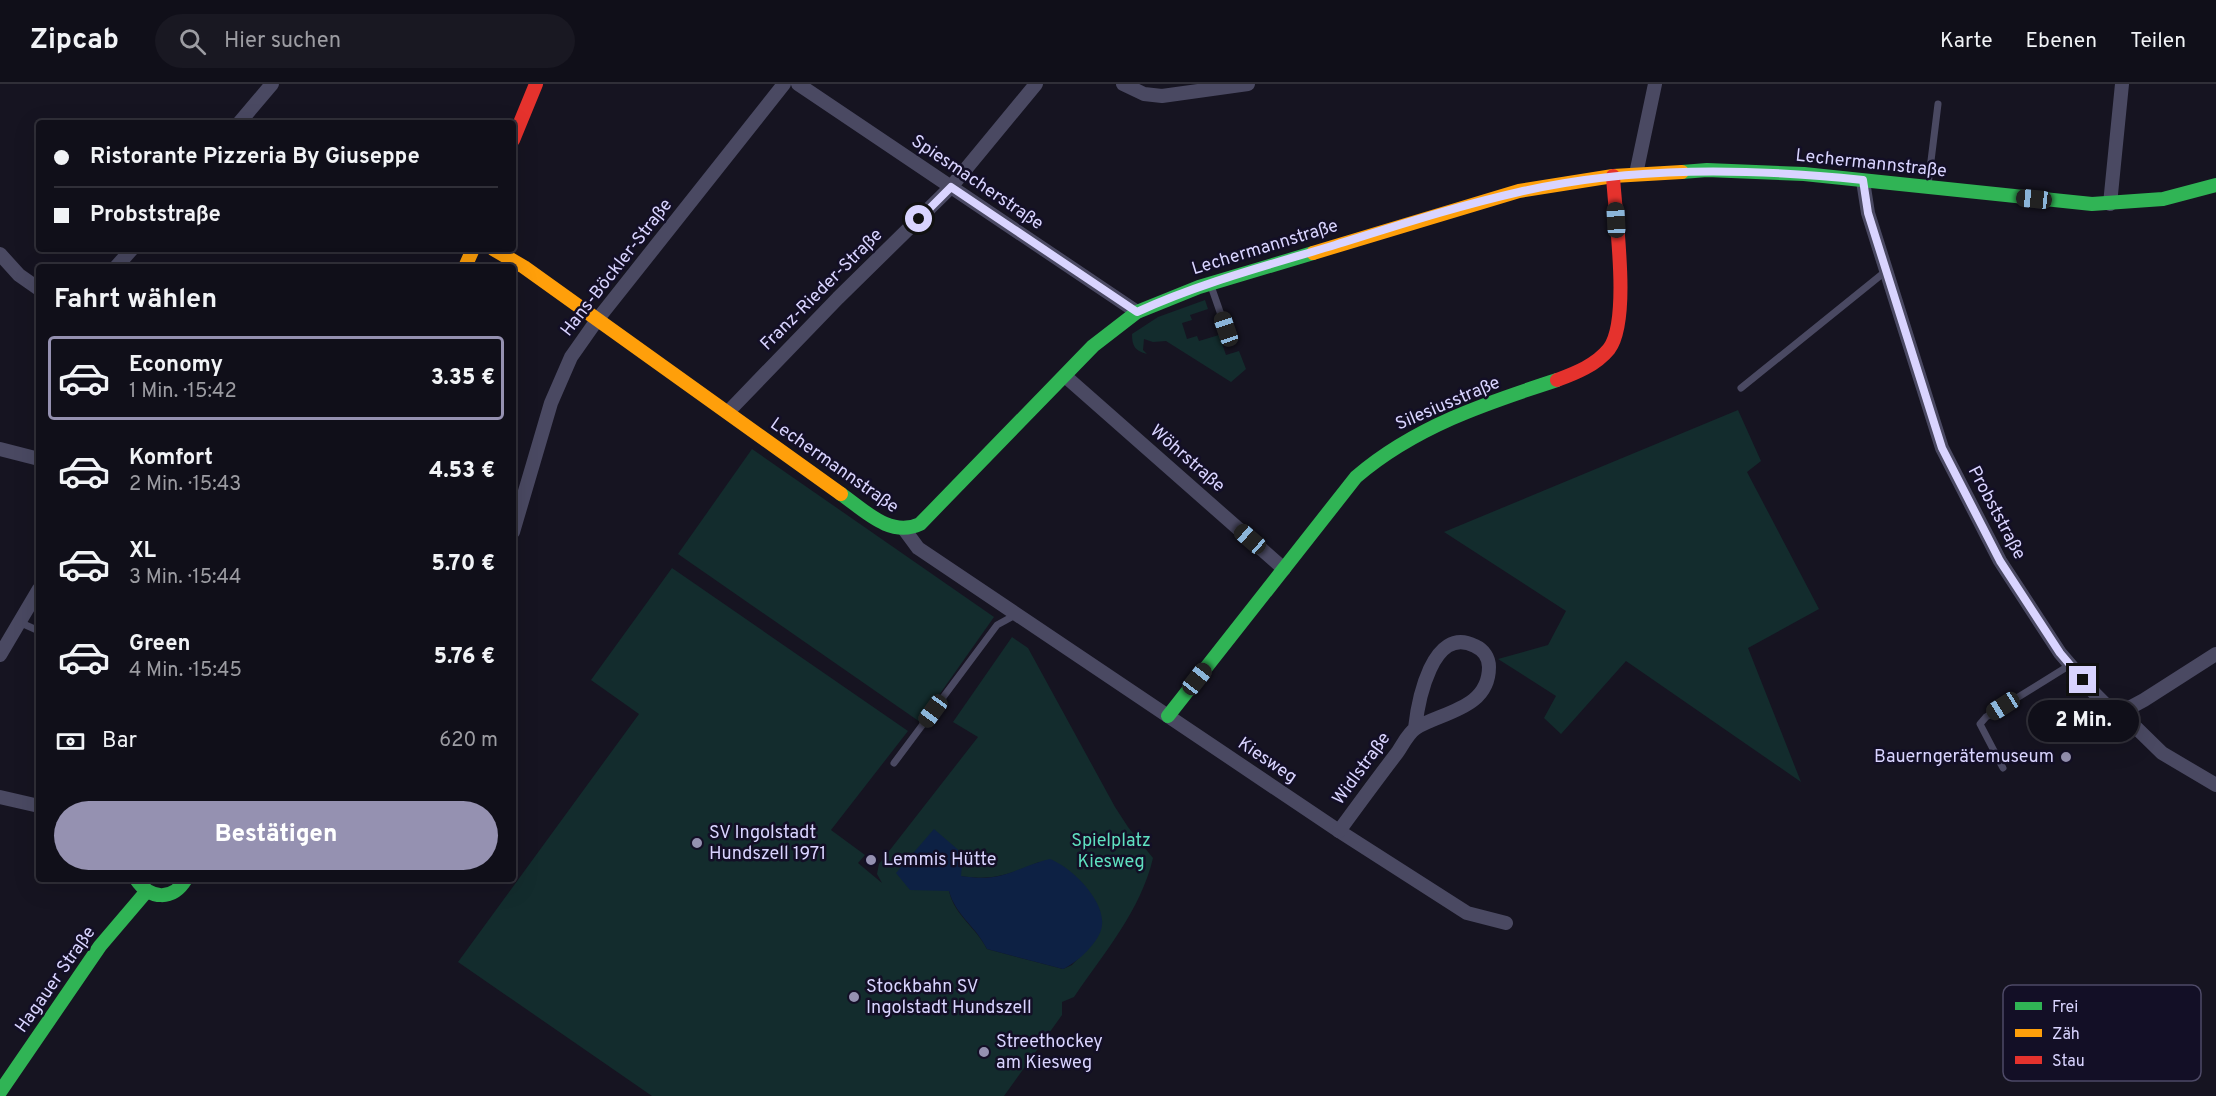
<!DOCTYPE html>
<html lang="de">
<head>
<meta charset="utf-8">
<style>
	body { margin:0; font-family:Overpass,sans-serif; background:#191822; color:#f1f3f6; height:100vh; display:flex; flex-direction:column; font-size:22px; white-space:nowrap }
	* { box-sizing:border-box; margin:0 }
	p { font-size:20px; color:#9c9ca2 }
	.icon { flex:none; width:33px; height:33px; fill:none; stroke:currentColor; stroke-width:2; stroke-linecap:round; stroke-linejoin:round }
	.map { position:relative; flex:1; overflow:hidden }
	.details { position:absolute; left:36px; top:180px; width:480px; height:618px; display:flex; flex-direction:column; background:#100f19; border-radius:6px; box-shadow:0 6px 24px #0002,0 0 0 2px #302f38 }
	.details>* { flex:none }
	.hud { position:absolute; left:36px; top:36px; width:480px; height:132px; border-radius:6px; box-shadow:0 6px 24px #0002,0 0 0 2px #302f38; display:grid; align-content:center; height:132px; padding:0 18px; background:#100f19 }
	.end { position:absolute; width:27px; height:27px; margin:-14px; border:8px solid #d9d4ff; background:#111; box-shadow:0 0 0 3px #111 }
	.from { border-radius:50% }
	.bubble { position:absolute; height:42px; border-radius:21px; background:#100f19; box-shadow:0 6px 24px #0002,0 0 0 2px #302f38; font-size:20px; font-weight:800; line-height:42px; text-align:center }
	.car { position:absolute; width:18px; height:36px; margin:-18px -9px; border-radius:8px; box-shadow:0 0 4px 2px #0007; background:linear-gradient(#222 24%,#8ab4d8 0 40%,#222 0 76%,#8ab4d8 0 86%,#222 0) }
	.hud b { display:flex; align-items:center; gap:21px; height:57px; font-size:22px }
	.hud b+b { border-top:2px solid #302f38 }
	.hud i { width:15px; height:15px; background:#f1f3f6 }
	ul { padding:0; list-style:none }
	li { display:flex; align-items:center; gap:18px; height:84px; margin:0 12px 9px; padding:0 6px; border:3px solid transparent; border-radius:6px }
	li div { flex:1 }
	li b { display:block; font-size:22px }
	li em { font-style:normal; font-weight:800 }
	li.active { border-color:#9591b1 }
	li>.icon { width:54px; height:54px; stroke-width:1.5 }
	h2 { padding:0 18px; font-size:27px; line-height:72px }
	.pay { display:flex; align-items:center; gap:15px; height:66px; padding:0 18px; font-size:22px }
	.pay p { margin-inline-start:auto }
	.action { display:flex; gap:12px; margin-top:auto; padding:12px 18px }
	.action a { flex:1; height:69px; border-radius:36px; background:#9591b1; color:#fff; font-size:24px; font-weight:800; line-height:69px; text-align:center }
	header { display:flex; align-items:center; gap:36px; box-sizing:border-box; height:84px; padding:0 30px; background:#100f19; border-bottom:2px solid #302f38 }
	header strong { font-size:28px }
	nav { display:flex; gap:33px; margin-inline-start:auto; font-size:21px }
	.search { width:420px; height:54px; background:#191822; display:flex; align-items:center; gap:15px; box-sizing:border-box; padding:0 21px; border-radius:33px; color:#9c9ca2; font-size:22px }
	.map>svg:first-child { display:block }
	.green { fill:#132c2d; fill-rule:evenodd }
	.water { fill:#0d2144 }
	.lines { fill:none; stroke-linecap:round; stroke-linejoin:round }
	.lane { stroke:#4a4962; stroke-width:7 }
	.street { stroke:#4a4962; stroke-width:14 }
	.fast { stroke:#30b455; stroke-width:14 }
	.slow { stroke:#ff9f0a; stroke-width:14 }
	.jam { stroke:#e5322d; stroke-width:14 }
	.route { stroke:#d9d4ff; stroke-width:8 }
	.poi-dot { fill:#9591b1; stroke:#130f26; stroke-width:2 }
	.labels { text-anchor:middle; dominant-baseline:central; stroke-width:5; stroke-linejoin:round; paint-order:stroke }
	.street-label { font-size:18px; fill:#d9d4ff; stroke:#130f26 }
	.poi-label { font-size:18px; fill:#d9d4ff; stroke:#130f26; text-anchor:start }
	.park-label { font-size:18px; fill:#5fe0c0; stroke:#130f26 }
	.key { fill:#130f26; stroke:#4e4a67; stroke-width:1.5 }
	.key-label { font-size:16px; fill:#d9d4ff }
</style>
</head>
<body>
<header>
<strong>Zipcab</strong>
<div class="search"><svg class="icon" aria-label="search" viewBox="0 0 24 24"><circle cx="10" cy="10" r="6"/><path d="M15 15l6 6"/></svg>Hier suchen</div>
<nav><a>Karte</a><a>Ebenen</a><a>Teilen</a></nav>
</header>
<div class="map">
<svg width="2216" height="1012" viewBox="0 0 2216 1012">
	<rect width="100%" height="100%" fill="#161421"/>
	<g class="green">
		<path d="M1205,216L1208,225L1190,231L1192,236L1182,239L1187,255L1197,252L1199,257L1219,251L1226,271L1239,267L1246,285L1231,298L1166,257L1153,258L1144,255L1143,266L1147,270C1135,267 1132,262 1132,250L1158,233Z"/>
		<polygon points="1738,326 1761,377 1747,388 1819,525 1748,564 1801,698 1626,577 1561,650 1544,634 1556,612 1498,575 1548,561 1566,527 1444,448"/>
		<polygon points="752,365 994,533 920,638 678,470"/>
		<path d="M672,484L908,647L831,746L865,771L858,779L882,799L877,790L879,780L978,653L953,638L1012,553L1028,564L1115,723L1128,743L1153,774C1141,826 1104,869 1074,913L1062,918V931L1004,1012H652L458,878L639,630L591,596ZM1039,778L1093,859L1072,881L1063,885L987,865C975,842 955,832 949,807L961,792C991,797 1011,790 1039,778Z"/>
	</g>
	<path class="water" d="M934,745L963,770L961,792C1004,799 1013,784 1050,775C1071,783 1105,816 1102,841C1101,857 1077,879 1063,885L987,865C975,841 956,832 949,807L910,806L896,789Z"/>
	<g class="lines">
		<g class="lane">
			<polyline points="1928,101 1938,20"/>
			<polyline points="1211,202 1226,245"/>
			<polyline points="1741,304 1886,187"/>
			<polyline points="19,538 39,547"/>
			<polyline points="894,679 997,541 1017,530"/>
			<polyline points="2003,684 1980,640 1986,633 2070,581"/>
		</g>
		<g class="street">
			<polyline points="798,0 1137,228"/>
			<polyline points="1123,0 1144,10 1162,12 1248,0"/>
			<polyline points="239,39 272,0"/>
			<polyline points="1636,90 1655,0"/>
			<polyline points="1863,97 1868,129 1942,364 2000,477 2060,569 2096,611 2105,620 2117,625 2162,669 2216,701"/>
			<polyline points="2110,120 2122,0"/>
			<polyline points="0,170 19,191 39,205"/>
			<polyline points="116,183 132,165"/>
			<polyline points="1065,292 1284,485"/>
			<polyline points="728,328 838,214 951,103 1036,0"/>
			<polyline points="0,365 39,375"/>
			<polyline points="904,445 918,464 1339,747 1467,829 1506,839"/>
			<polyline points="513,448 551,319 571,273 597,236 784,0"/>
			<polyline points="0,571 39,505"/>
			<polyline points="2117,625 2131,623 2144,616 2216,570"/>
			<polyline points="0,713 39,722"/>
			<path d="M1339,747C1358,721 1377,695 1397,669C1402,662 1408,649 1416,644C1442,628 1489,625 1489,583C1489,574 1484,566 1475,562C1432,540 1418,618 1415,644"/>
		</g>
		<g class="fast">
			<polyline points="1682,88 1707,86 1804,90 2092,120 2163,115 2216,101"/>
			<path d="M841,410C864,426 890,454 920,440L1093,262L1137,228L1199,203L1313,169"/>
			<path d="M1168,632L1356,393C1414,343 1486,319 1557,296"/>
			<path d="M136,795C150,816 173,817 186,795"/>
			<polyline points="0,1008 100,862 146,808"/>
		</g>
		<g class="slow">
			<polyline points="493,165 524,183 841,410"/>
			<polyline points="1313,169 1519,107 1613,92 1682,88"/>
			<polyline points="465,183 473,165"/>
		</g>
		<g class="jam">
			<polyline points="513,56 536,0"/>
			<path d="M1557,296C1576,289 1596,281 1609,265C1631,236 1615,131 1613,92"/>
		</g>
	</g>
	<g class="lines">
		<path class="route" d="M919,135L951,103L1137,228C1200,199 1269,181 1335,161C1396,142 1457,122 1519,108C1632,82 1748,84 1863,96L1868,129L1942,364L2000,477L2060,569L2083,596"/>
	</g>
	<g class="poi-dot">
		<circle cx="2066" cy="673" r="6"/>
		<circle cx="697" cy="759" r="6"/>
		<circle cx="871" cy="776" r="6"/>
		<circle cx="854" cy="913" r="6"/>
		<circle cx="984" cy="968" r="6"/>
	</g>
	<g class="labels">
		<g class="street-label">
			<text transform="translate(1871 80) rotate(6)">Lechermannstraße</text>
			<text transform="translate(977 99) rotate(34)">Spiesmacherstraße</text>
			<text transform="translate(1265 164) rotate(-17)">Lechermannstraße</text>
			<text transform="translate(617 184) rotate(-52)">Hans-Böckler-Straße</text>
			<text transform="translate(822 206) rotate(-45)">Franz-Rieder-Straße</text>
			<text transform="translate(1448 320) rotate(-23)">Silesiusstraße</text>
			<text transform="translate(1187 375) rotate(41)">Wöhrstraße</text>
			<text transform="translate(834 382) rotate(35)">Lechermannstraße</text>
			<text transform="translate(1996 429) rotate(62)">Probststraße</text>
			<text transform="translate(1267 677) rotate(34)">Kiesweg</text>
			<text transform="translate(1362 685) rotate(-54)">Widlstraße</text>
			<text transform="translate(56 896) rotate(-55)">Hagauer Straße</text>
		</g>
		<g class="poi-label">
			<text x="2054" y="673" text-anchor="end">Bauerngerätemuseum</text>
			<text x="709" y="749">SV Ingolstadt<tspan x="709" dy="21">Hundszell 1971</tspan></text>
			<text x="883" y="776">Lemmis Hütte</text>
			<text x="866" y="903">Stockbahn SV<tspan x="866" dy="21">Ingolstadt Hundszell</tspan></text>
			<text x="996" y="958">Streethockey<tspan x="996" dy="21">am Kiesweg</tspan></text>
		</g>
		<g class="park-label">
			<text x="1111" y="757">Spielplatz<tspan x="1111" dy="21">Kiesweg</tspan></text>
		</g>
	</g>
	<rect x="2003" y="901" width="198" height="96" rx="9" class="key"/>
	<rect x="2015" y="918" width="27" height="8" fill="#30b455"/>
	<rect x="2015" y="945" width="27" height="8" fill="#ff9f0a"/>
	<rect x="2015" y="972" width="27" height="8" fill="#e5322d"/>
	<g class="key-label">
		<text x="2052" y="928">Frei</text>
		<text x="2052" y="955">Zäh</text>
		<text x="2052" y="982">Stau</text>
	</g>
</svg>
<i class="end from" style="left:919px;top:135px"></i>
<i class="end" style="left:2083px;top:596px"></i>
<div class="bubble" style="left:2028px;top:616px;width:111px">2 Min.</div>
<i class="car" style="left:2034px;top:115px;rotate:276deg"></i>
<i class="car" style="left:1616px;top:136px;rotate:357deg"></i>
<i class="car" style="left:1226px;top:245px;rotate:341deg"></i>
<i class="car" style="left:1250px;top:455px;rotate:311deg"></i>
<i class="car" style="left:1197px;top:595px;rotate:38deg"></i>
<i class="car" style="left:2003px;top:622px;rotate:238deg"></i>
<i class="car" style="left:933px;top:627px;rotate:216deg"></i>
<div class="hud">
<b><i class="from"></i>Ristorante Pizzeria By Giuseppe</b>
<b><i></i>Probststraße</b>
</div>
<section class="details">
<h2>Fahrt wählen</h2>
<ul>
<li class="active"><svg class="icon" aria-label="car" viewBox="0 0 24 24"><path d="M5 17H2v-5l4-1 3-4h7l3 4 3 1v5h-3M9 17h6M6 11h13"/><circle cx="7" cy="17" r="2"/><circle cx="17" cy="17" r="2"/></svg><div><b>Economy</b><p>1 Min. · 15:42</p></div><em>3.35 €</em></li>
<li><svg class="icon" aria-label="car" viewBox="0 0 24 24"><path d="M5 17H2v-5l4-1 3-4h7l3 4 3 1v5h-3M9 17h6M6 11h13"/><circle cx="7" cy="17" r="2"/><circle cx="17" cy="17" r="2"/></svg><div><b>Komfort</b><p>2 Min. · 15:43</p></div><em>4.53 €</em></li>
<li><svg class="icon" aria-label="car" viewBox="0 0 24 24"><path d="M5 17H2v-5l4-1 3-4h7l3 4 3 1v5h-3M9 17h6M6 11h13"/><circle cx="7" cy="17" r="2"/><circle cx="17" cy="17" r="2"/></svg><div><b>XL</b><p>3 Min. · 15:44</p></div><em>5.70 €</em></li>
<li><svg class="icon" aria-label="car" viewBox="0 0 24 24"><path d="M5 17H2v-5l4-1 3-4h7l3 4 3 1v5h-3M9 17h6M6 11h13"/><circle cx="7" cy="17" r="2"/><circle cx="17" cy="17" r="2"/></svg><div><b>Green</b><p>4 Min. · 15:45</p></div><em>5.76 €</em></li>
</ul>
<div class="pay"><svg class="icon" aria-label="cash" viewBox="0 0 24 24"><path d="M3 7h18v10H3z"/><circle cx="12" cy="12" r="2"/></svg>Bar<p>620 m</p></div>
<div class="action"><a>Bestätigen</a></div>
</section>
</div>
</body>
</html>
